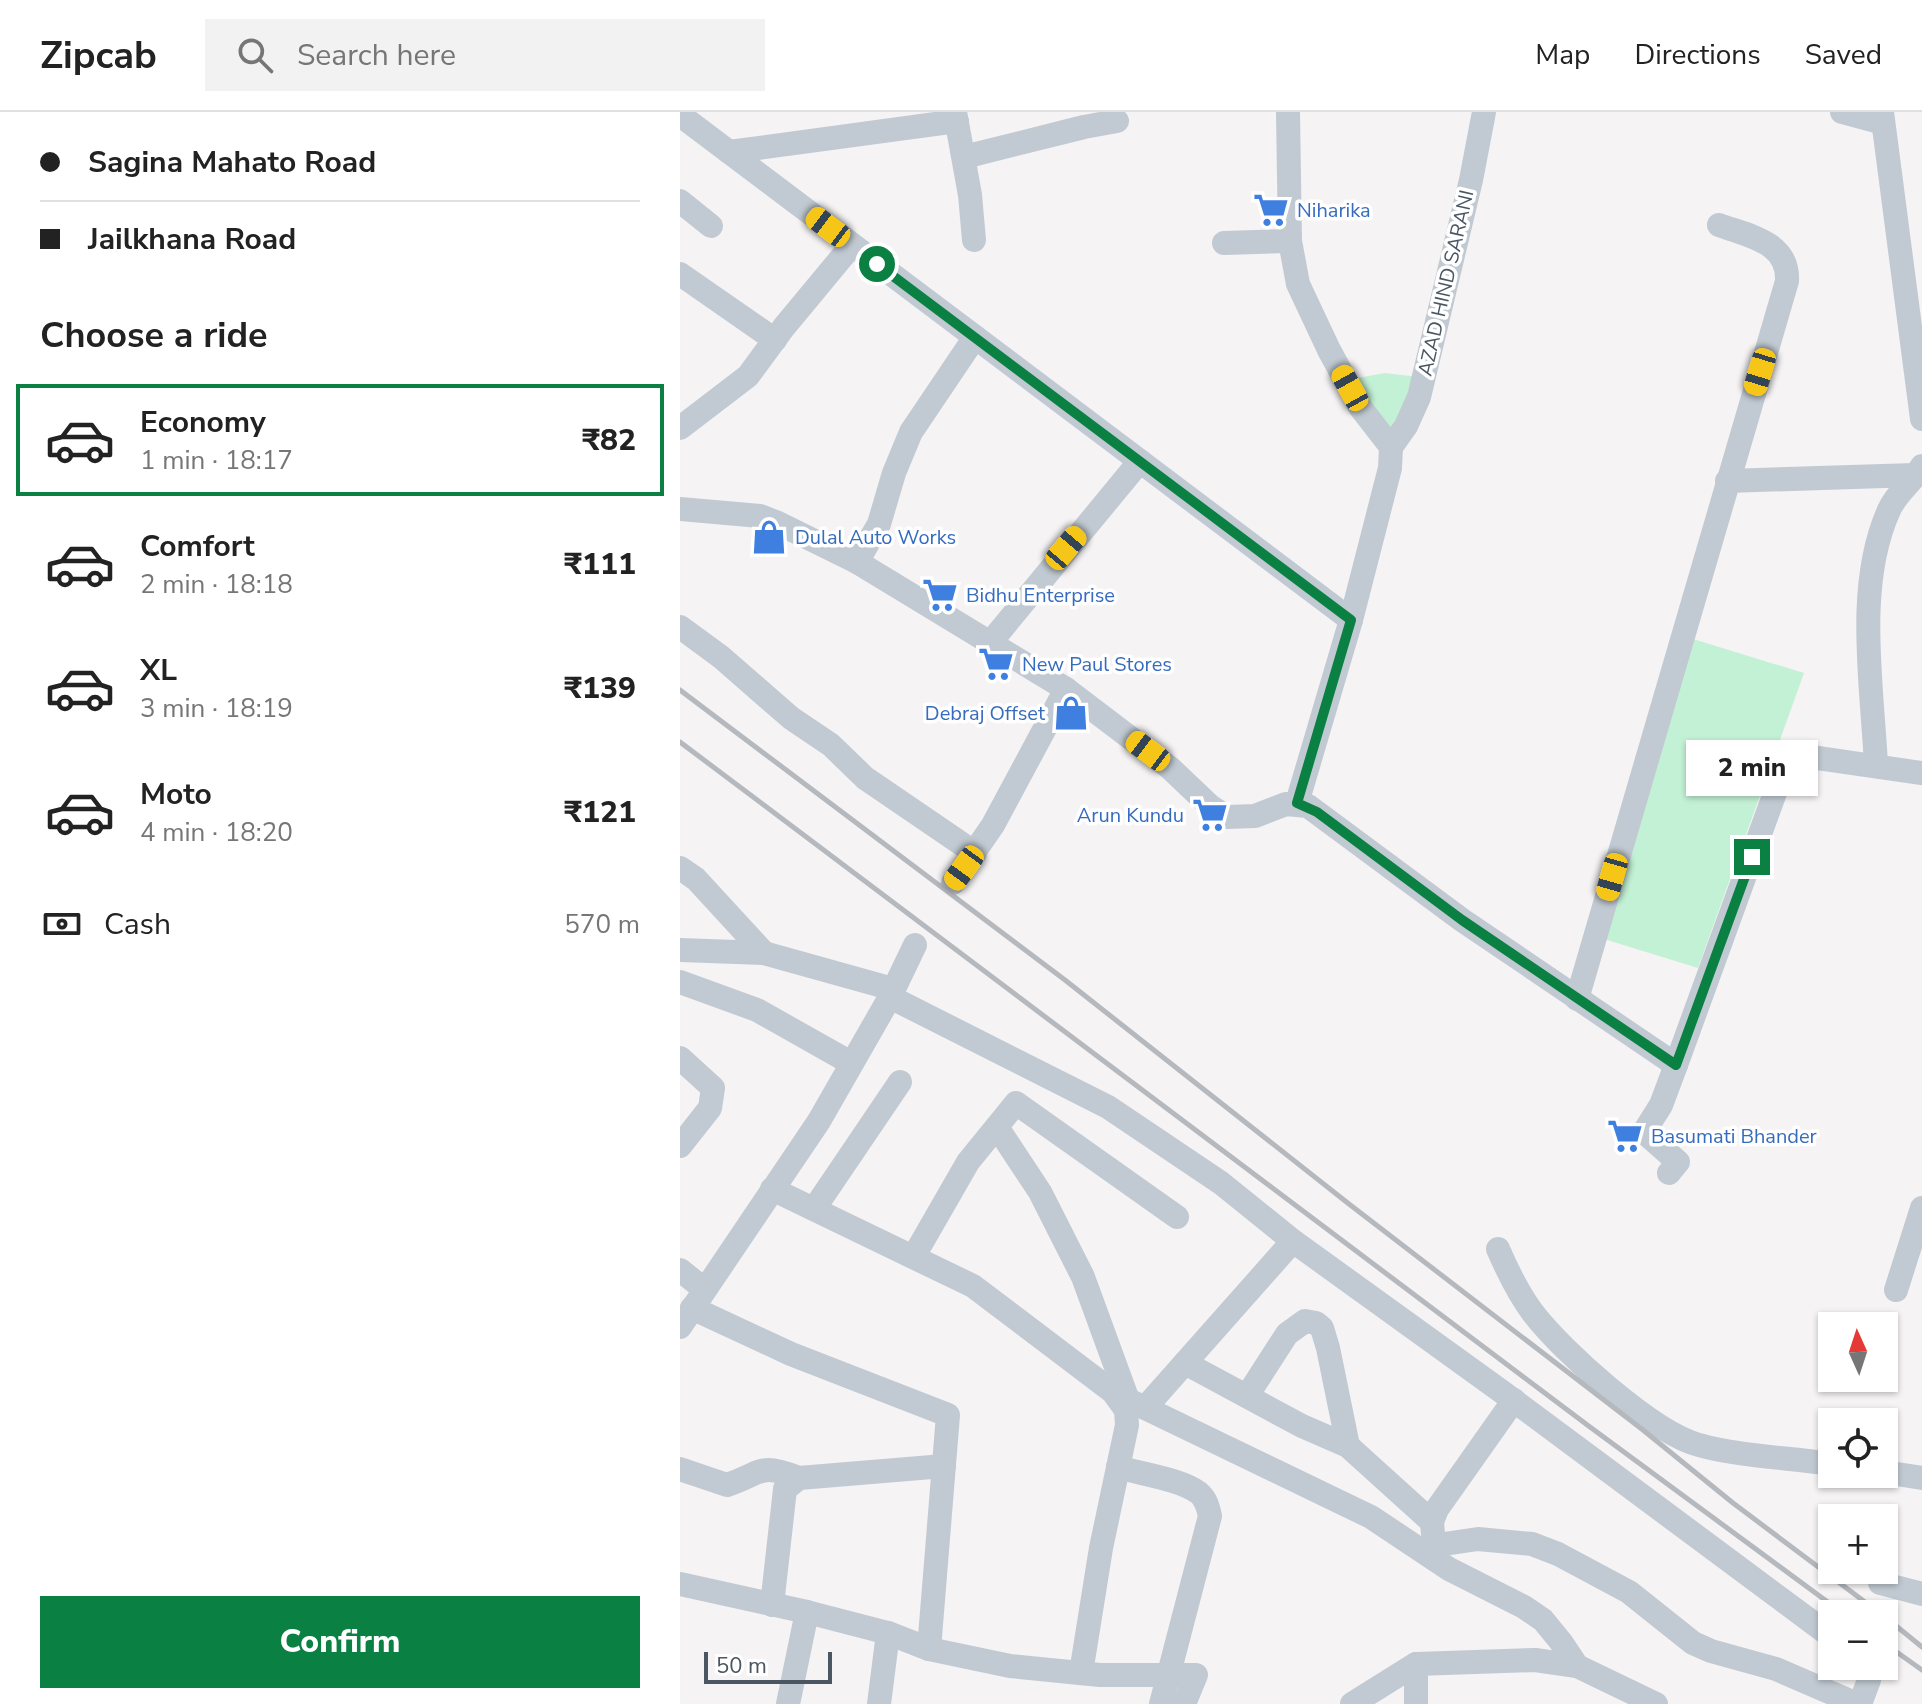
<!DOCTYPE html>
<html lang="en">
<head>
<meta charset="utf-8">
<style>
	body { margin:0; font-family:"Nunito Sans",sans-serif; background:#f2f2f2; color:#222; height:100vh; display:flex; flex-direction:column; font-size:30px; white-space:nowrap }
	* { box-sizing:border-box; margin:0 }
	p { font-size:26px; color:#767676 }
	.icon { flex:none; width:44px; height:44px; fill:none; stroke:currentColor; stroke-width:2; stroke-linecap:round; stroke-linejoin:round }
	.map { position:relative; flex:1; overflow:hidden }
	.side { display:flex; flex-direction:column; background:#fff; width:680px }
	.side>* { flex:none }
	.banner { display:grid; align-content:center; height:176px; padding:0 40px; background:#fff }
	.needle { width:52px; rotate:357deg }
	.controls { position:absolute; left:1138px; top:1200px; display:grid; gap:16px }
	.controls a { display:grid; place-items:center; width:80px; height:80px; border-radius:0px; background:#fff; box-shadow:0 2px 6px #0004; font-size:40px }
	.scale { position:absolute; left:24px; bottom:20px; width:128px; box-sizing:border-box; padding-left:8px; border:4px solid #4a5661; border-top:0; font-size:22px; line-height:28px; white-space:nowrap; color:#4a5661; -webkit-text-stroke:6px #fff; paint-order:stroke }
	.end { position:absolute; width:36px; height:36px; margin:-18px; border:10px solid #0b8043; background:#fff; box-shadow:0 0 0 4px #fff }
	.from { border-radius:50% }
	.bubble { position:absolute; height:56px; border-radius:0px; background:#fff; box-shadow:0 2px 6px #0004; font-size:26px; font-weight:800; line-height:56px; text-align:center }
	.car { position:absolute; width:24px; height:48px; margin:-24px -12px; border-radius:10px; box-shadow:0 0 6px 2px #0007; background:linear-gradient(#f5c518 24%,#345 0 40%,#f5c518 0 76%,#345 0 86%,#f5c518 0) }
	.banner b { display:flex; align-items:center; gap:28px; height:76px; font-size:30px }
	.banner b+b { border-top:2px solid #e0e0e0 }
	.banner i { width:20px; height:20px; background:#222 }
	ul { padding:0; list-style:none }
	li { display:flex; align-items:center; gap:24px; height:112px; margin:0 16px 12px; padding:0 24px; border:4px solid transparent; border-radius:0px }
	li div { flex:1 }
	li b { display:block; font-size:30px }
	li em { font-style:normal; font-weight:800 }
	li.current { border-color:#0b8043 }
	li>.icon { width:72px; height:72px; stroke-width:1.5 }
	h2 { padding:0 40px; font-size:36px; line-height:96px }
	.pay { display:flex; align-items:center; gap:20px; height:88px; padding:0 40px; font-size:30px }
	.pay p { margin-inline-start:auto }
	.action { display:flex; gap:16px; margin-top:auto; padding:16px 40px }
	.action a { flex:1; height:92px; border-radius:0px; background:#0b8043; color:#fff; font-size:32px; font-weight:800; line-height:92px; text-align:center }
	header { display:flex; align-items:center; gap:48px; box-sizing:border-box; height:112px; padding:0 40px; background:#fff; border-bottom:2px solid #e0e0e0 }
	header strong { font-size:38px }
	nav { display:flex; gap:44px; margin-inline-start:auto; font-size:28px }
	.search { width:560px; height:72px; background:#f2f2f2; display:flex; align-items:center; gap:20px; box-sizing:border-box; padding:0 28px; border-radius:0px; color:#767676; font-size:30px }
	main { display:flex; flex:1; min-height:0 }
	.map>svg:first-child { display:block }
	.green { fill:#c3f1d5 }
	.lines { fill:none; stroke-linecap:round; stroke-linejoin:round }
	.minor { stroke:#c1cad2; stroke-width:24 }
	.rail { stroke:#b5b8bd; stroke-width:5 }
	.route { stroke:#0b8043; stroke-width:10 }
	.labels { text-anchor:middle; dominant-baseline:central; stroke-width:7; stroke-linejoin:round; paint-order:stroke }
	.shop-label { font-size:20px; fill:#366cbe; stroke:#fff; text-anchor:start }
	.street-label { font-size:20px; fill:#4a5661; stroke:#fff }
</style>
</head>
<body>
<header>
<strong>Zipcab</strong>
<div class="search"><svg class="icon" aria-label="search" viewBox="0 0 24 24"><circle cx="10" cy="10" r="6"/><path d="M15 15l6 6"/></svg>Search here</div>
<nav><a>Map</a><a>Directions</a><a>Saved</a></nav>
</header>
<main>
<section class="side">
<div class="banner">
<b><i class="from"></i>Sagina Mahato Road</b>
<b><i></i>Jailkhana Road</b>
</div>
<h2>Choose a ride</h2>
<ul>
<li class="current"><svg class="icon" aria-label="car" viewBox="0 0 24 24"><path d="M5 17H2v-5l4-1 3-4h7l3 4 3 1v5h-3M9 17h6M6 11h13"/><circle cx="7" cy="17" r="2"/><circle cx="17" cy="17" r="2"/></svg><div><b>Economy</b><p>1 min · 18:17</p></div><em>₹82</em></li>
<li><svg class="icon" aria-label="car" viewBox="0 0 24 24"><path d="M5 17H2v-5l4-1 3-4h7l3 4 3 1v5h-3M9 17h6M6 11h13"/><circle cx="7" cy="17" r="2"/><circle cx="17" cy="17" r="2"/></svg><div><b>Comfort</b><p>2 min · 18:18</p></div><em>₹111</em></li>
<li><svg class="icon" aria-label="car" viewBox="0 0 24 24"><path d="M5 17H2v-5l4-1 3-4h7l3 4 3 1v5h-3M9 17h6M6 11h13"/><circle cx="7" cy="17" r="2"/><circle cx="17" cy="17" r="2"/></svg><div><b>XL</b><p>3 min · 18:19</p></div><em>₹139</em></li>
<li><svg class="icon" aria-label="car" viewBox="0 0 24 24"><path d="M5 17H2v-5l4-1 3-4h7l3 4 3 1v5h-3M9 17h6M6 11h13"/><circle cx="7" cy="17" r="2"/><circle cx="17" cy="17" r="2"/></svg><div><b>Moto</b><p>4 min · 18:20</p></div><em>₹121</em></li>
</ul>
<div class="pay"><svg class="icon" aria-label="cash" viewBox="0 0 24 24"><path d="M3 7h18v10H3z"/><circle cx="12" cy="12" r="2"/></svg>Cash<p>570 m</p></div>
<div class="action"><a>Confirm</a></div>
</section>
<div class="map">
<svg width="1242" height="1592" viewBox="0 0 1242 1592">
	<rect width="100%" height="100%" fill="#f5f3f3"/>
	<g class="green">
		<polygon points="705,261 739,265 721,308 710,317 672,267"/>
		<polygon points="1013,527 1124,561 1018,856 924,827"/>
	</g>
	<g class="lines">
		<g class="minor">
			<polyline points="275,0 290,83 294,128"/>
			<polyline points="608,0 610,129 618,172 649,238 680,295 711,335 710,356 671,508 617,691"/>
			<polyline points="1162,0 1203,11"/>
			<polyline points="1202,0 1242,307"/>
			<polyline points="0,3 671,508"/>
			<polyline points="49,40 277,9"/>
			<polyline points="284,45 404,15 437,9"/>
			<polyline points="0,89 31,114"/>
			<polyline points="544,131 610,129"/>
			<polyline points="0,162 95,228"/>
			<polyline points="0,316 68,264 104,215 172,133"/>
			<polyline points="711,335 726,314 739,285 791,68 804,0"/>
			<polyline points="1047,369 1235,363"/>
			<path d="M0,397L80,404L98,411L177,450L386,577L490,656L530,694L547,705L575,704L606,692L628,694L782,808L996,953L1104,656C1110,649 1115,645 1124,644L1242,661"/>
			<polyline points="177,450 199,412 214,361 231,320 295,225"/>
			<polyline points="0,515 41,545 111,606 151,633 185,666 295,741"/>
			<polyline points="310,531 460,349"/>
			<path d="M1196,653C1192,572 1175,473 1209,398C1217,380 1233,370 1242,354"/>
			<polyline points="0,756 16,767 84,841"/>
			<polyline points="273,771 313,713 386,577"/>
			<polyline points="0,838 84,841 213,877"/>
			<polyline points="0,870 77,898 171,951"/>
			<polyline points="210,885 428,995 541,1071 613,1129 825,1282 1152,1525"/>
			<path d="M897,887L1107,169C1109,130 1069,124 1039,113"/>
			<polyline points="0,946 33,976 30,996 0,1034"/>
			<polyline points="317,1015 360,1080 403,1165 448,1288"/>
			<polyline points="989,1061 998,1050 964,1020 981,993 996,953"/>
			<polyline points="92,1077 293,1174 433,1280 446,1298 447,1313 421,1436 401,1561"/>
			<polyline points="134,1097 220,970"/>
			<path d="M818,1137C828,1160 838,1181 853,1201C882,1239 973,1321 1019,1333C1057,1344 1112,1346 1152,1352"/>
			<polyline points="234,1144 288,1050 336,991 497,1105"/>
			<polyline points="0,1158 24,1177"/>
			<polyline points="1216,1178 1242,1096"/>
			<polyline points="12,1196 111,1242 268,1303 249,1537"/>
			<polyline points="0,1215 139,1009 210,885 235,833"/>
			<polyline points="505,1251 622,1314 668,1334 752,1410"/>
			<polyline points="436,1282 691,1405 769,1457 844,1495 863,1508 881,1530 897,1554"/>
			<polyline points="567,1284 607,1222 625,1209 636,1211 642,1216 648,1236 668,1334"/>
			<polyline points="465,1296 613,1129"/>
			<path d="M438,1355C461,1362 500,1367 519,1381C526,1387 528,1395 530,1404L481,1592"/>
			<path d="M0,1357L47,1373C83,1361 78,1350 119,1366"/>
			<polyline points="1204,1360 1242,1366"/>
			<polyline points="753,1422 752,1410 757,1397 834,1288"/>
			<polyline points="757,1433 798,1427 852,1432 878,1442 949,1480 1013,1531 1031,1539 1096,1557 1177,1592"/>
			<polyline points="1200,1471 1242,1482"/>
			<polyline points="0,1472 127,1500 208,1521 249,1537 330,1554 420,1563 516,1563 504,1592"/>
			<polyline points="92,1493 105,1377 119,1366 264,1354"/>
			<polyline points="736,1552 736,1592"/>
			<polyline points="108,1592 127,1500"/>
			<polyline points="199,1592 208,1521"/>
			<polyline points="672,1592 736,1552 855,1548 897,1554 976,1592"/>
			<polyline points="1180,1592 1189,1568 1186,1554"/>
		</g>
		<g class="rail">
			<polyline points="0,578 385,868 669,1092 963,1318 1053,1391 1201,1502"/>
			<polyline points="0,630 910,1315 1164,1502"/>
			<polyline points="1204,1504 1242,1535"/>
			<polyline points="1204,1531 1242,1558"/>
		</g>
	</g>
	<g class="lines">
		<polyline class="route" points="197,152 671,508 617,691 637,700 782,808 996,953 1072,745"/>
	</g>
	<defs>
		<g id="supermarket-bare" transform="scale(2.76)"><path d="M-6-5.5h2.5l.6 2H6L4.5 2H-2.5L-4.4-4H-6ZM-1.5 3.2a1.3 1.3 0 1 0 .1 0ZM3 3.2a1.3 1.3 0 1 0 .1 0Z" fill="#3f7fe0" stroke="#fff" stroke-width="2.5" paint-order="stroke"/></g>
		<g id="shop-bare" transform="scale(2.76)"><path d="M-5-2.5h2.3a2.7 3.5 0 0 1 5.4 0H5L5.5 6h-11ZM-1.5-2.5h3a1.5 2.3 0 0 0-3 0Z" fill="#3f7fe0" stroke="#fff" stroke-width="2.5" paint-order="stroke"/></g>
	</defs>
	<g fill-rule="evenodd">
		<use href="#supermarket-bare" x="591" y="98"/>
		<use href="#shop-bare" x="89" y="425"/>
		<use href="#supermarket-bare" x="260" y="483"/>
		<use href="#supermarket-bare" x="316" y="552"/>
		<use href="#shop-bare" x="391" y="601"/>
		<use href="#supermarket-bare" x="530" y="703"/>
		<use href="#supermarket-bare" x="945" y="1024"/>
	</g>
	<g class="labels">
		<g class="shop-label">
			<text x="617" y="98">Niharika</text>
			<text x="115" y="425">Dulal Auto Works</text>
			<text x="286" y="483">Bidhu Enterprise</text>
			<text x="342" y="552">New Paul Stores</text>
			<text x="365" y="601" text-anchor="end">Debraj Offset</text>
			<text x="504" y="703" text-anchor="end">Arun Kundu</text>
			<text x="971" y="1024">Basumati Bhander</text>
		</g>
		<g class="street-label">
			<text transform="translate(766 171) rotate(-77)">AZAD HIND SARANI</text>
		</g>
	</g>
</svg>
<div class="controls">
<a><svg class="needle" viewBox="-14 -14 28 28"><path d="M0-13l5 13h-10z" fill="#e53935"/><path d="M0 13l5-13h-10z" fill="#767676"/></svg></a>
<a><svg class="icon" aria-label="locate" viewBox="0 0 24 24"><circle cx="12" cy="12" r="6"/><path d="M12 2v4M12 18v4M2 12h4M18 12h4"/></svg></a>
<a>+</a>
<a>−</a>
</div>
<div class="scale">50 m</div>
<i class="end from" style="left:197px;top:152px"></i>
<i class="end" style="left:1072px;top:745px"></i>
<div class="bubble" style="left:1006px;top:628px;width:132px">2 min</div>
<i class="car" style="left:148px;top:115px;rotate:307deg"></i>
<i class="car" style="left:1080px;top:260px;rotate:197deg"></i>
<i class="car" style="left:670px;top:276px;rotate:331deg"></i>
<i class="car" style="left:386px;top:436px;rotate:40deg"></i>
<i class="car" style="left:468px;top:639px;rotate:307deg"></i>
<i class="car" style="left:284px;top:756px;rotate:216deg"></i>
<i class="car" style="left:932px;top:765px;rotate:196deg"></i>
</div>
</main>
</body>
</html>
